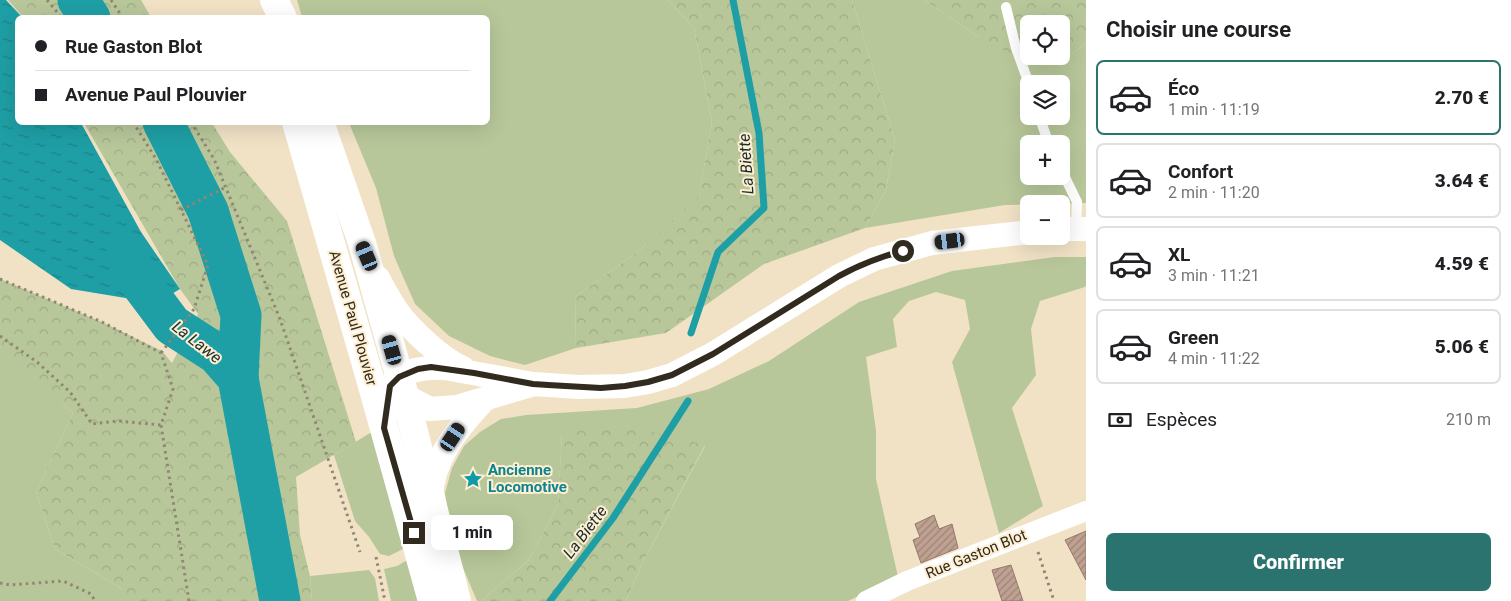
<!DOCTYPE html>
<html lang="fr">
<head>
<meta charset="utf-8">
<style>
	body { margin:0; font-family:Roboto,sans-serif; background:#f6f6f6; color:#202124; height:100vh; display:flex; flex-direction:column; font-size:19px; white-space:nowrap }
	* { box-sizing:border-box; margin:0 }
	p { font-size:16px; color:#757577 }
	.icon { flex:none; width:28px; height:28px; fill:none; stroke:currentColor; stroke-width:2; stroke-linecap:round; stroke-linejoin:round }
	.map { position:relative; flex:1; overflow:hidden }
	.sheet { display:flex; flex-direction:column; background:#fff; width:425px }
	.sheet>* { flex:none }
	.guide { position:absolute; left:15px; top:15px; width:475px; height:110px; border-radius:8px; box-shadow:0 5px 20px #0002; display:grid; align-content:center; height:110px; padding:0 20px; background:#fff }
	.tools { position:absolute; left:1020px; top:15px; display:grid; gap:10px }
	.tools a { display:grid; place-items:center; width:50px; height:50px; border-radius:8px; background:#fff; box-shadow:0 5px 20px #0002; font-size:25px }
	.end { position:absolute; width:22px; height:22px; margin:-11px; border:6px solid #302a1f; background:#fff; box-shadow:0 0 0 2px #fff }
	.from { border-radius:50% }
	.bubble { position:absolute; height:35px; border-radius:8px; background:#fff; box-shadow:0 5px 20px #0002; font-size:16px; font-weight:800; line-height:35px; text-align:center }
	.car { position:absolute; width:15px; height:30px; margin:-15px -8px; border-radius:6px; box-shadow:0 0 4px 1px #0007; background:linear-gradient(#222 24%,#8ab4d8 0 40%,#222 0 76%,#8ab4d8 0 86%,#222 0) }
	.guide b { display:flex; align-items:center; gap:18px; height:48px; font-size:19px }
	.guide b+b { border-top:1px solid #e0e0e0 }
	.guide i { width:12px; height:12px; background:#202124 }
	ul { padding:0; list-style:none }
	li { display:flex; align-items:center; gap:15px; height:75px; margin:0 10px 8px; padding:0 10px; border:2px solid #e0e0e0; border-radius:8px }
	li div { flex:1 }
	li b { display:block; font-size:19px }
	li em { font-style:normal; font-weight:800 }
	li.selected { border-color:#2a736e }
	li>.icon { width:45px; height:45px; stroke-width:1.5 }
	h2 { padding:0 20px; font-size:22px; line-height:60px }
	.pay { display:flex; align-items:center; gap:12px; height:55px; padding:0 20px; font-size:19px }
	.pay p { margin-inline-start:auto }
	.cta { display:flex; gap:10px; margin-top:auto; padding:10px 20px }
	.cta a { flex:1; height:58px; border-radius:8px; background:#2a736e; color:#fff; font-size:20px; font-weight:800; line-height:58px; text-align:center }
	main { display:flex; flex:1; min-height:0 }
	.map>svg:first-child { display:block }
	.grass { fill:#b8c79a; fill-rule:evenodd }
	.forest { fill:url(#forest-crowns) }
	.water { fill:url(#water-ripples) }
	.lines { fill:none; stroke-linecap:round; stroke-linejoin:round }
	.stream { stroke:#1e9fa5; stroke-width:7 }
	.river { stroke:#1e9fa5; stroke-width:41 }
	.building { fill:url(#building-hatch); stroke:#95796b }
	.path { stroke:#918673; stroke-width:3; stroke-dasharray:2.5 4; stroke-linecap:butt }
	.service { stroke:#fff; stroke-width:10 }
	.minor { stroke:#fff; stroke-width:20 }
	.tertiary { stroke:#fff; stroke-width:24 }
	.secondary { stroke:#fff; stroke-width:28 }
	.route { stroke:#302a1f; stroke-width:6 }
	.labels { text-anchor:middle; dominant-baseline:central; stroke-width:4; stroke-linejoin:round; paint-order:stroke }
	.street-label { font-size:15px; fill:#302a1f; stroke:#feefd3 }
	.culture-label { font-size:15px; font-weight:bold; fill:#0d838f; stroke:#feefd3; text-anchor:start }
	.water-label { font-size:16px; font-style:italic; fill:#192d2e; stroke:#feefd3 }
</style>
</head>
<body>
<main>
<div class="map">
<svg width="1086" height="601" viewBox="0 0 1086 601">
	<defs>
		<pattern id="forest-crowns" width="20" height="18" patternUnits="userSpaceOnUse" patternTransform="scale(1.25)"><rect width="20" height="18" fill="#b8c79a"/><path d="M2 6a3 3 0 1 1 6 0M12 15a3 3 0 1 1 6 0" fill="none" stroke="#9eab84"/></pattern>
		<pattern id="water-ripples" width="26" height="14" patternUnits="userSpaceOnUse" patternTransform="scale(1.25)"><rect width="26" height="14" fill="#1e9fa5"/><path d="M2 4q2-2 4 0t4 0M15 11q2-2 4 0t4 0" fill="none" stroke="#1b8286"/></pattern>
		<pattern id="building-hatch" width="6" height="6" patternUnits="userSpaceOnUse" patternTransform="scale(1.25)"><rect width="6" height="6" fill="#bfa192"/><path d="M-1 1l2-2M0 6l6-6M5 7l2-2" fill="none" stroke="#9c8377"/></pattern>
	</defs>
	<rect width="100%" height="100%" fill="#f1e2c6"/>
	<g class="grass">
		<polygon points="297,0 668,0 694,28 712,122 699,197 641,249 575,297 576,348 525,365 490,356 449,336 415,304 394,256 376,188 349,123 488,122 488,18 302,17"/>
		<path d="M852,0H924L977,36L1030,59L1070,55L1086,43V203L1005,205L865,228L886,190L895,140ZM1029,84H1061V116H1029ZM1029,144H1061V176H1029Z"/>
		<polygon points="1055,257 1086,257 1086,285 1085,287 1040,301 1031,329 1036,375 1012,408 1043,506 999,533 952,362 970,329 965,300 936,292 909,301 893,319 897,347 866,357 876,431 876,479 898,577 848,601 626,601 641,566 705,446 562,433 558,505 528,561 481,601 477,601 461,563 450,524 445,493 452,468 464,446 480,432 501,419 526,415 637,408 709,389 769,361 859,302 952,271"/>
		<polygon points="0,347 9,350 73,413 36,492 55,549 124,590 124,601 0,601"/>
		<polygon points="375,430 407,547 389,556 380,554 369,537 355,521 334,455"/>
		<polygon points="411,558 422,601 391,601 384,569 397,566"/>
		<polygon points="369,570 375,578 379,601 312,601 310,576"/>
	</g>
	<g class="forest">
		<polygon points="8,0 141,0 151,17 23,17"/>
		<polygon points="668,0 852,0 895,140 886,190 865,228 764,264 666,333 576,348 575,297 641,249 699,196 712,122 694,28"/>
		<polygon points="924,0 1086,0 1086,43 1070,55 1061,56 1061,24 1029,24 1029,56 1058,56 1020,59 977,36"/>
		<polygon points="84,123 212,123 230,152 287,221 356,442 296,477 300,535 310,576 312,601 124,601 124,590 55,549 36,492 73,413 9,351 0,347 0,279 102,322 162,351 172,363 198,314 180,289"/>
		<polygon points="633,427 705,445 641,566 626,601 481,601 528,561 558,505 562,432"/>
	</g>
	<polygon class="water" points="0,0 6,0 22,17 18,18 18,122 81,123 141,232 180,289 156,303 71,289 0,240"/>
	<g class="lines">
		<g class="stream">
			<polyline points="691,333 718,252 764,208 759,133 733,0"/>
			<polyline points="550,601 613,518 688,401"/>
		</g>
		<g class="river">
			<polyline points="78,0 90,18"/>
			<polyline points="163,122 208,211 241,315 238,378"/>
			<polyline points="126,255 142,285 172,325 217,354 238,378 280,601"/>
		</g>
	</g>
	<g class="building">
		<polygon points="934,515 939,529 952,524 958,548 921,563 913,540 920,537 915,524"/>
		<polygon points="1086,531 1086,580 1065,540"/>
		<polygon points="1011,565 1023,601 1002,601 992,570"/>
	</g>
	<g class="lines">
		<g class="path">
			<polyline points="47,0 62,18"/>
			<polyline points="111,0 123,18"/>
			<polyline points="133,122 156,159 208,265 194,309 161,353"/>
			<polyline points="191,122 214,159 280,319 360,552"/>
			<polyline points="181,210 226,187"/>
			<polyline points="0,279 102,322 161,353 173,389 161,425 189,601"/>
			<polyline points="0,336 37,362 70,392 92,424 118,421 161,425"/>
			<polyline points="1038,552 1054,601"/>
			<polyline points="376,557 385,601"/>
			<polyline points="0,583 10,585 63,581 91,594 95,601"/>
		</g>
		<g class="service">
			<polyline points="1006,7 1016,48 1029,84"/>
			<polyline points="1039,116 1049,144"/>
			<polyline points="1061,169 1077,202 1076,228"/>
		</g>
		<polyline class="minor" points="866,601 907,581 1086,511"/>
		<g class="tertiary">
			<polyline points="1061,229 1086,229"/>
			<path d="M378,278C384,289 390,301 398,312C411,330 442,359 463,368"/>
			<polyline points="393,388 405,396 430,409 457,407 531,385"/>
			<path d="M384,425C386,415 386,395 391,386C400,369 428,367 445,368L533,384L579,387L625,386L648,382L672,375L713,354L839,276L874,259L932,243L1029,232"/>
			<path d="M431,498C432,459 458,428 484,400"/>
		</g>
		<g class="secondary">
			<polyline points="274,0 283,18"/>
			<polyline points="296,122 371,382 432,601"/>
			<polyline points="320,122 362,243 405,396 457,601"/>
		</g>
	</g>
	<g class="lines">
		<path class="route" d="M414,533L384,428L390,386L399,377L418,369L431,367L474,373L533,384L548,385L601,388L625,386L648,382L672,375L713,354L839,276C861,264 879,257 903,251"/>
	</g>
	<defs>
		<g id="sight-bare" transform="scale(1.5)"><path d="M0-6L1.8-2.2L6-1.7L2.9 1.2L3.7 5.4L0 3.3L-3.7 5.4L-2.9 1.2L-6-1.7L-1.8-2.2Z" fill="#0f9aa8" stroke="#feefd3" stroke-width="2.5" paint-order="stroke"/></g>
	</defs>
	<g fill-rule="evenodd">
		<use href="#sight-bare" x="473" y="479"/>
	</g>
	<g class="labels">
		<g class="street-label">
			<text transform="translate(353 318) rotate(74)">Avenue Paul Plouvier</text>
			<text transform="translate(976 554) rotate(-22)">Rue Gaston Blot</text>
		</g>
		<g class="culture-label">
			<text x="488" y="470">Ancienne<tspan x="488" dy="17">Locomotive</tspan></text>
		</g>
		<g class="water-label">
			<text transform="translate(746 164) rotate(-94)">La Biette</text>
			<text transform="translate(197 342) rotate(38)">La Lawe</text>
			<text transform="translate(585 532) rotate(-53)">La Biette</text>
		</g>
	</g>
</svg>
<div class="tools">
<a><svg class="icon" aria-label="locate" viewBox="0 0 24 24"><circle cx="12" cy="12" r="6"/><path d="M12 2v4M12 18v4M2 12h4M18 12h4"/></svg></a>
<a><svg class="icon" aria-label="layers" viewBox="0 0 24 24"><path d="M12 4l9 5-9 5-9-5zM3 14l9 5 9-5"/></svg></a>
<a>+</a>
<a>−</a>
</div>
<i class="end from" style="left:903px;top:251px"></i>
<i class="end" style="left:414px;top:533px"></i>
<div class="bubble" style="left:431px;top:515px;width:82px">1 min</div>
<i class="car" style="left:950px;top:241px;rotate:263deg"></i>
<i class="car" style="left:367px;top:256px;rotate:337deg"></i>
<i class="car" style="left:392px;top:350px;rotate:344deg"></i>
<i class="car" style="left:453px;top:437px;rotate:34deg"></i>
<div class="guide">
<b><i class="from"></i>Rue Gaston Blot</b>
<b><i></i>Avenue Paul Plouvier</b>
</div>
</div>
<section class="sheet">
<h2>Choisir une course</h2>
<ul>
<li class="selected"><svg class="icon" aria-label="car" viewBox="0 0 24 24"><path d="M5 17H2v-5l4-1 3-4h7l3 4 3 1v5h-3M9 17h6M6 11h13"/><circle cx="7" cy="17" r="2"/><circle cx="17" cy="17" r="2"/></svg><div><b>Éco</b><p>1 min · 11:19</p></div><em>2.70 €</em></li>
<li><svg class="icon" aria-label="car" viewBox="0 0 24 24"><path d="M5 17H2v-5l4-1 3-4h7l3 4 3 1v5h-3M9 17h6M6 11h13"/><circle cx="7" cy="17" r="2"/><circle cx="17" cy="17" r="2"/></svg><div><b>Confort</b><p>2 min · 11:20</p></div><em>3.64 €</em></li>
<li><svg class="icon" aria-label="car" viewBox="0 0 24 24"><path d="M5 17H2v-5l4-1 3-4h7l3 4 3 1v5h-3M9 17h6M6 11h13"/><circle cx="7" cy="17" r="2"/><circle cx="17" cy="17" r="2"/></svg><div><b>XL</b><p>3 min · 11:21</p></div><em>4.59 €</em></li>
<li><svg class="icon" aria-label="car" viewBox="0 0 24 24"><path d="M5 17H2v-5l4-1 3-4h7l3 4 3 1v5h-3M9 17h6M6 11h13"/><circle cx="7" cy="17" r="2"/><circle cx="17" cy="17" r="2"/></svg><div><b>Green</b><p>4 min · 11:22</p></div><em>5.06 €</em></li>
</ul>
<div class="pay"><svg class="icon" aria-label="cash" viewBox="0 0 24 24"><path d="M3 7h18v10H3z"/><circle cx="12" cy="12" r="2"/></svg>Espèces<p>210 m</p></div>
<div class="cta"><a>Confirmer</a></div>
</section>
</main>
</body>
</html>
